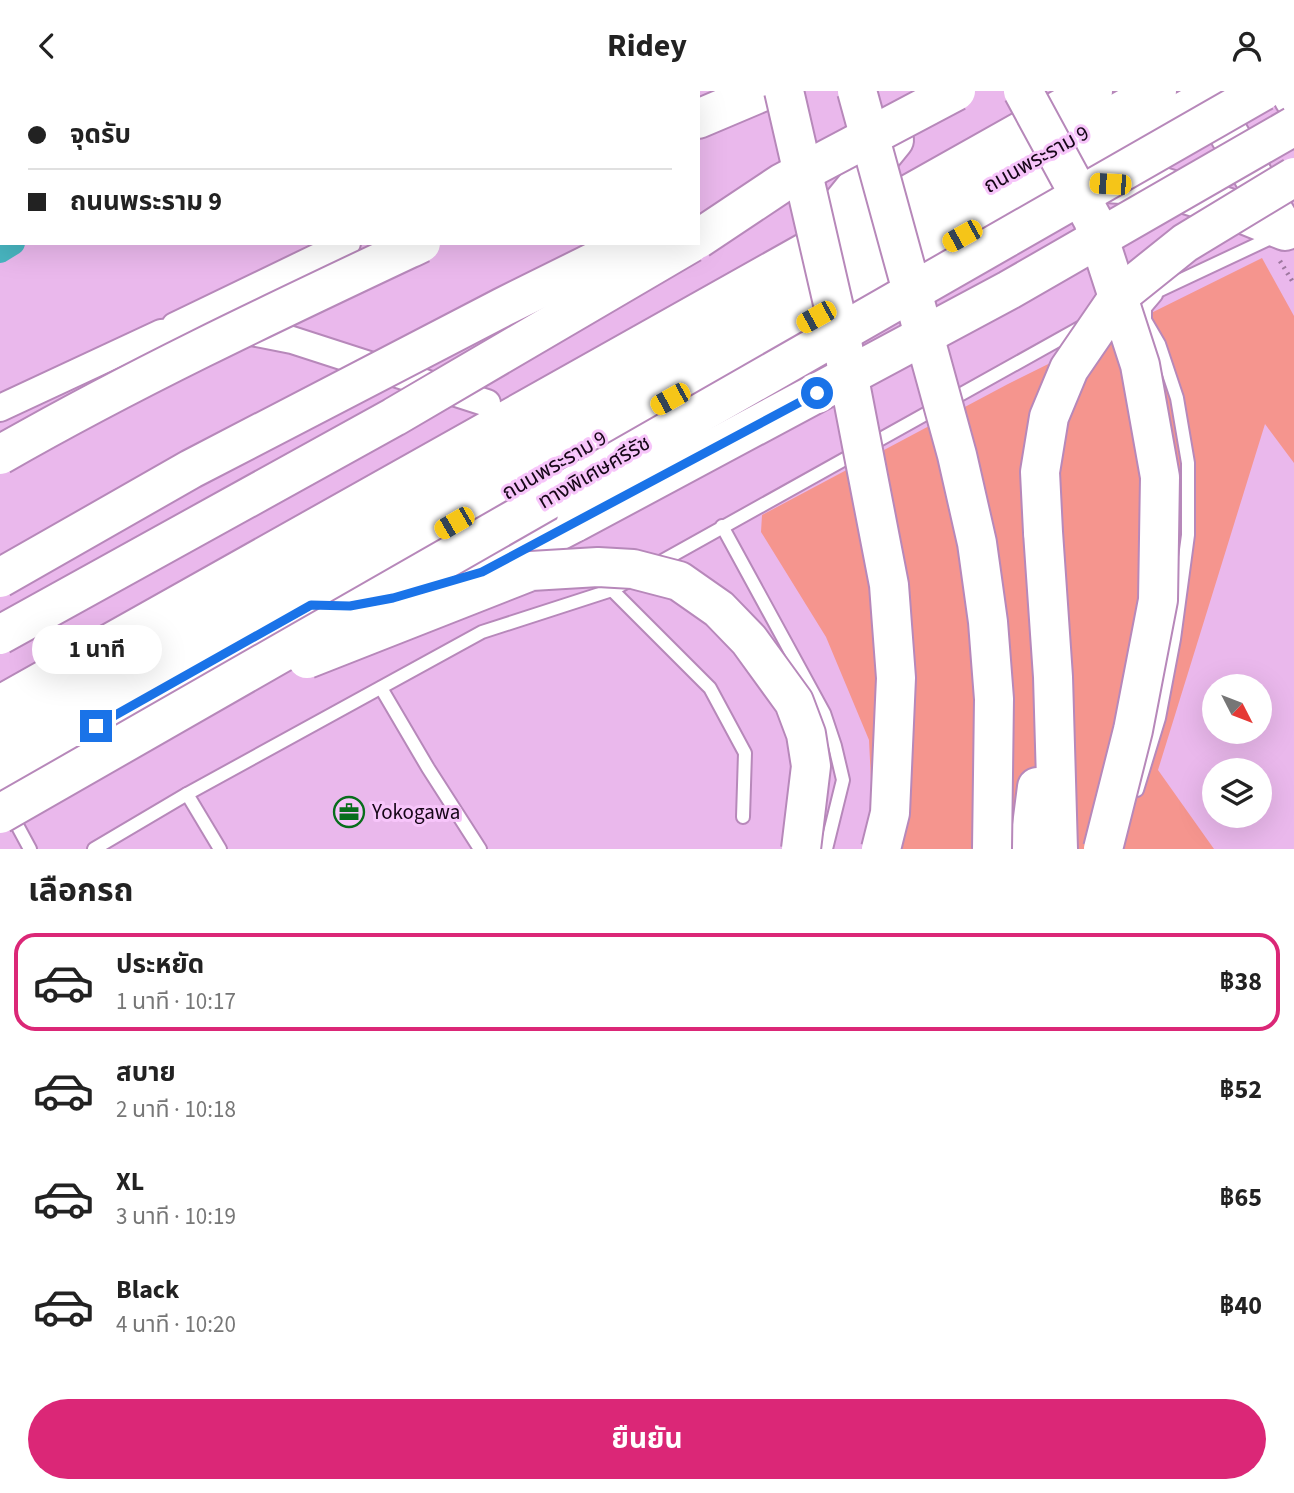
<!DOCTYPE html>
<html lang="th">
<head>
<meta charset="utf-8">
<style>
	body { margin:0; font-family:"Source Sans 3","Noto Sans Thai",sans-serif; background:#f6f6f6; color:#222; height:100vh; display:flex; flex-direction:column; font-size:26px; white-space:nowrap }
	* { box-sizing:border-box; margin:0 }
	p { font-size:23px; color:#767676 }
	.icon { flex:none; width:38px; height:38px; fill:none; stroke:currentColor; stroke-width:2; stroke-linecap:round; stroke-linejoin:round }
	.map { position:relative; height:758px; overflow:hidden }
	.sheet { display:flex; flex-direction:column; background:#fff; flex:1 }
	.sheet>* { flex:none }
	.top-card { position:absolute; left:0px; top:0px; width:700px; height:154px; box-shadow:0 7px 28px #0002; display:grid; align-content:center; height:154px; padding:0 28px; background:#fff }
	.needle { width:46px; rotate:132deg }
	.controls { position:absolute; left:1202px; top:583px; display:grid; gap:14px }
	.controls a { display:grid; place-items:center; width:70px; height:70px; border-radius:50%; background:#fff; box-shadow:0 7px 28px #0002; font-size:35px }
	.end { position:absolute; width:32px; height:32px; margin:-16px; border:9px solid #1a73e8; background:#fff; box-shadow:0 0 0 4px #fff }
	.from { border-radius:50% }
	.bubble { position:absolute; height:49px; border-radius:24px; background:#fff; box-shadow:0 7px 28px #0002; font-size:23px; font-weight:700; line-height:49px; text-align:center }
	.car { position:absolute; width:21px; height:42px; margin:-21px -10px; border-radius:9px; box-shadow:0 0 5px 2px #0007; background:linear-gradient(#f5c518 24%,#345 0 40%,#f5c518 0 76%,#345 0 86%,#f5c518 0) }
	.top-card b { display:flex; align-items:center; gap:24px; height:66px; font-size:26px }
	.top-card b+b { border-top:2px solid #e0e0e0 }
	.top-card i { width:18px; height:18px; background:#222 }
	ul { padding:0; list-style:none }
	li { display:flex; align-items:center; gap:21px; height:98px; margin:0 14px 10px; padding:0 14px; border:4px solid transparent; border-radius:21px }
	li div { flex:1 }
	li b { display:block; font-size:26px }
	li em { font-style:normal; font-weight:700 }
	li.on { border-color:#db2777 }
	li>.icon { width:63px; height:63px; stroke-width:1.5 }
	h2 { padding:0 28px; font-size:32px; line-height:84px }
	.primary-button { display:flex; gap:14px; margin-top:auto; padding:14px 28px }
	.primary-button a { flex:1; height:80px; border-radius:42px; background:#db2777; color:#fff; font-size:28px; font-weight:700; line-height:80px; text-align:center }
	header { display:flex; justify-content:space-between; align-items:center; height:91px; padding:0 28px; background:#fff; font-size:32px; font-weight:700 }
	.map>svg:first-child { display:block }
	.green { fill:#f5958e }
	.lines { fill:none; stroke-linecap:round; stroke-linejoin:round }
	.canal { stroke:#48b5c0; stroke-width:24 }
	.lane-casing { stroke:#b788ba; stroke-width:16 }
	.street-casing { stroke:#b788ba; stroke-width:30 }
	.primary-casing { stroke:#b788ba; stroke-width:42 }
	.highway-casing { stroke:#b788ba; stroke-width:42 }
	.path { stroke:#9e789f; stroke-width:4.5; stroke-dasharray:2 5; stroke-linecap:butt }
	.lane { stroke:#fff; stroke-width:12 }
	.street { stroke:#fff; stroke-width:26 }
	.primary { stroke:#fff; stroke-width:38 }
	.highway { stroke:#fff; stroke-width:38 }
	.highway-bridge-casing { stroke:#b788ba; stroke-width:42; stroke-linecap:butt }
	.highway-bridge { stroke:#fff; stroke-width:38 }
	.route { stroke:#1a73e8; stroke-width:9 }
	.labels { text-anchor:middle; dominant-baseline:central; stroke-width:6; stroke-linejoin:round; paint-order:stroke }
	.street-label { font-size:21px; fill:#160617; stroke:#f7c5fa }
	.poi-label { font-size:21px; fill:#160617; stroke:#f7c5fa; text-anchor:start }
</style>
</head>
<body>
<header><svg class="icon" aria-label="back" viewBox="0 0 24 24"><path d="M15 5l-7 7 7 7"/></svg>Ridey<svg class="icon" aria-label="person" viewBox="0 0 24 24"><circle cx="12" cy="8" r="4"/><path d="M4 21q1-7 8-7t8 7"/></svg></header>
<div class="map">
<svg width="1294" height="758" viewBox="0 0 1294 758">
	<rect width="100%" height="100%" fill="#eab8ec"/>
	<polygon class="green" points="1262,167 1294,225 1294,372 1265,333 1158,679 1214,758 886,758 874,751 869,649 826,546 761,441 762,424 1008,293"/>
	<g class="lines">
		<g class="canal">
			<polyline points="266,2 269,0"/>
			<polyline points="0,160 13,152"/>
		</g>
		<g class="lane-casing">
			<g id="lane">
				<polyline points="1143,207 1275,145"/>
				<polyline points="722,435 824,622 835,655 843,689 826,758"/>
				<polyline points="655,474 1085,234"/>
				<polyline points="612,499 710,597 745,662 743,726"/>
				<polyline points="381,597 428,677 480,758"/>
				<polyline points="1137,699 1159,627 1174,548 1188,444 1188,372 1177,307 1159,253 1145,229 1145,217 1156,204"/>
				<polyline points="187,703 220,758"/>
				<polyline points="10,721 30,758"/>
				<polyline points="94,758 187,703 482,541 612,499 630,489"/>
			</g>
		</g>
		<g class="street-casing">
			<g id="street">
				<polyline points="658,2 662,0"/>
				<polyline points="175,235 347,152"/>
				<polyline points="0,317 161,242 231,237 292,249 487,312"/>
			</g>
		</g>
		<g class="primary-casing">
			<g id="primary">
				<polyline points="1204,0 1281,133"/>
				<polyline points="1290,0 1294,8"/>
				<polyline points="1085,91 1160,95 1226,116 1285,140"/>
				<polyline points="842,113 894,49"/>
				<polyline points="0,614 1093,0"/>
				<polyline points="0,650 1157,0"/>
				<polyline points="0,689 311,514 573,362 1220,0"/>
			</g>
		</g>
		<g class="highway-casing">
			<g id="highway">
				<polyline points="698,28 764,0"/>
				<polyline points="1043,441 1053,586 1058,758"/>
				<polyline points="311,514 350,515 393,507 482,480 576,431"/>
				<polyline points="1029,758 1037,696"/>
			</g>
		</g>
		<polyline class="path" points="1280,170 1294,193"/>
		<use href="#lane" class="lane"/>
		<use href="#street" class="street"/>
		<use href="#primary" class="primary"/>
		<use href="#highway" class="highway"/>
		<g class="highway-bridge-casing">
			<g id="highway-bridge">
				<polyline points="784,0 843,256 889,494 896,587 890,722 881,758"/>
				<polyline points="857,0 957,364 977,452 988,531 994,608 992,758"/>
				<polyline points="1023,0 1093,129 1140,274 1160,386 1158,509 1133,639 1103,758"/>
				<polyline points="698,148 782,92 956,0"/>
				<path d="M0,364C136,286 279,219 421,152"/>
				<polyline points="576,431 1009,199 1294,35"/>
				<polyline points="1043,441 1040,381 1049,326 1069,278 1119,205 1185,152 1294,86"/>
				<polyline points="0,487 191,378 503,216 632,152"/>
				<polyline points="0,544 394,326 691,152"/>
				<polyline points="307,568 531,480 598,476 633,478 679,490 719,518 749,549 794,611 806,643 811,675 801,758"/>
				<polyline points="0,723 1263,0"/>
			</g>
		</g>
		<use href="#highway-bridge" class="highway-bridge"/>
	</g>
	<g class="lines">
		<polyline class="route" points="96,635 311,514 350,515 393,507 482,481 817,302"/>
	</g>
	<defs>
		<g id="office-ring" transform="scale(1.575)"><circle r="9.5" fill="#f7c5fa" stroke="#086d1b" stroke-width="1.5"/><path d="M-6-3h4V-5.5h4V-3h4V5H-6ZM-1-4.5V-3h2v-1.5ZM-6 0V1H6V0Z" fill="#086d1b"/></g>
	</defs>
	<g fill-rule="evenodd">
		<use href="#office-ring" x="349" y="721"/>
	</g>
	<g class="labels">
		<g class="street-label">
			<text transform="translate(1036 68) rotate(-29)">ถนนพระราม 9</text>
			<text transform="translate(554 374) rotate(-30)">ถนนพระราม 9</text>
			<text transform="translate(594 381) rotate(-30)">ทางพิเศษศรีรัช</text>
		</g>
		<g class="poi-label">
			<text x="372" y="721">Yokogawa</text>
		</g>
	</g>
</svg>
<div class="controls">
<a><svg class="needle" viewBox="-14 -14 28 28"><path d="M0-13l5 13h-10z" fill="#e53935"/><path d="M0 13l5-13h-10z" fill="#767676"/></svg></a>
<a><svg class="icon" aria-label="layers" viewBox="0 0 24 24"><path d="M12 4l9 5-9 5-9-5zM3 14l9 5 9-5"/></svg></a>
</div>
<i class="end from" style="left:817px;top:302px"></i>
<i class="end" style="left:96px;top:635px"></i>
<div class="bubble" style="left:32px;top:534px;width:130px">1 นาที</div>
<i class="car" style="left:1110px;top:93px;rotate:273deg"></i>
<i class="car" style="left:962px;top:145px;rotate:241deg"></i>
<i class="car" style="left:816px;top:226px;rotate:241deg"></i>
<i class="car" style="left:670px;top:308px;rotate:241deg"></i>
<i class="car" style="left:454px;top:432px;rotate:240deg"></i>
<div class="top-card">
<b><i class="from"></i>จุดรับ</b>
<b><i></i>ถนนพระราม 9</b>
</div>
</div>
<section class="sheet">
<h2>เลือกรถ</h2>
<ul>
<li class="on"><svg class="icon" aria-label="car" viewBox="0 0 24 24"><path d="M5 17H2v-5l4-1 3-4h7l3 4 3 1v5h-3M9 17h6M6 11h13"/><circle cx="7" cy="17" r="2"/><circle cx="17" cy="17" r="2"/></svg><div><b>ประหยัด</b><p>1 นาที · 10:17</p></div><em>฿38</em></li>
<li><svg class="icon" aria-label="car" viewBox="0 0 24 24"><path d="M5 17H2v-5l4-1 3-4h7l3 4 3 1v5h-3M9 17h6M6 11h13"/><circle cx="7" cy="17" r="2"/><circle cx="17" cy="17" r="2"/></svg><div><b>สบาย</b><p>2 นาที · 10:18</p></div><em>฿52</em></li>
<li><svg class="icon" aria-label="car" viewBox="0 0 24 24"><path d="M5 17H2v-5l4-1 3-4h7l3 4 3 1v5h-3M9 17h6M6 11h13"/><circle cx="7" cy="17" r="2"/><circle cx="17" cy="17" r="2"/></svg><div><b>XL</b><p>3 นาที · 10:19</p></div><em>฿65</em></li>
<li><svg class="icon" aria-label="car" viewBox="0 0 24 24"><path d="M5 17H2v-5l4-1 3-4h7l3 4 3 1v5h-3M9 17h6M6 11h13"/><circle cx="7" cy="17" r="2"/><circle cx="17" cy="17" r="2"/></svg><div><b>Black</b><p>4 นาที · 10:20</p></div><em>฿40</em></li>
</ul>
<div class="primary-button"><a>ยืนยัน</a></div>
</section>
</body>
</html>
